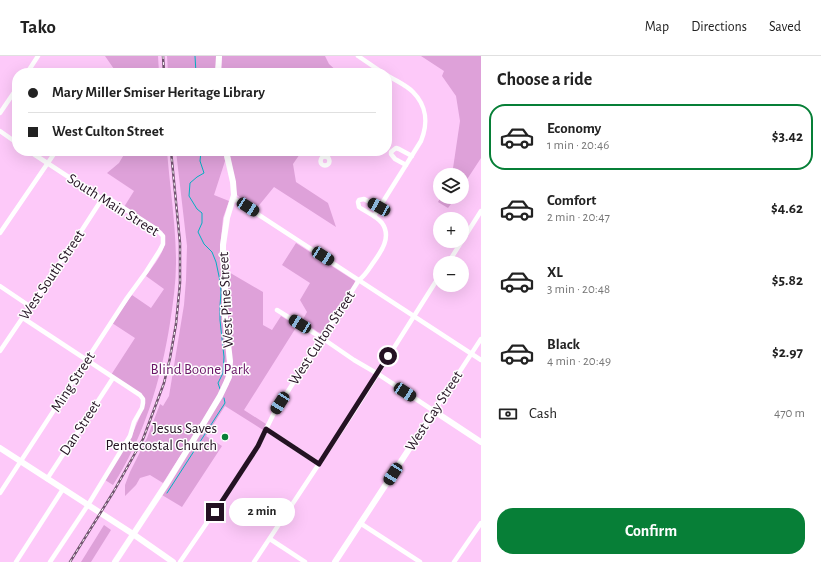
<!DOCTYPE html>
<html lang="en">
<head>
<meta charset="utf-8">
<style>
	body { margin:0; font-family:"Alegreya Sans",sans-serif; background:#f2f2f2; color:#222; height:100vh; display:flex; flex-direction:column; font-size:15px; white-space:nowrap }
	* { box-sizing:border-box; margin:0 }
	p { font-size:13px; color:#767676 }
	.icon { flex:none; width:22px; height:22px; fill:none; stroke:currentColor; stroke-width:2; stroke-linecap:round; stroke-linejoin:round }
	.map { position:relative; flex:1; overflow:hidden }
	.details { display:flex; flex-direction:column; background:#fff; width:340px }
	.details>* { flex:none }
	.hud { position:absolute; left:12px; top:12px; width:380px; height:88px; border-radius:16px; box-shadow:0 4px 16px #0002; display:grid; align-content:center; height:88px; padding:0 16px; background:#fff }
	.buttons { position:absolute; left:433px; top:112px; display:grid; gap:8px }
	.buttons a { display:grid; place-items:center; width:36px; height:36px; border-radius:50%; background:#fff; box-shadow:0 4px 16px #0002; font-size:20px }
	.end { position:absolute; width:18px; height:18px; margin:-9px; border:5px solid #241223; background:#fff; box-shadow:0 0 0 2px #fff }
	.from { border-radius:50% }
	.bubble { position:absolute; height:28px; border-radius:14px; background:#fff; box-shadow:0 4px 16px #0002; font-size:13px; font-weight:600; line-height:28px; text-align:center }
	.car { position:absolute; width:12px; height:24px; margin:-12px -6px; border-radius:5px; box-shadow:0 0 3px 1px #0007; background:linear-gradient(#222 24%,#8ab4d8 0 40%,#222 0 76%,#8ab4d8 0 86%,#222 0) }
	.hud b { display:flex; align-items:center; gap:14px; height:38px; font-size:15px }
	.hud b+b { border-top:1px solid #e0e0e0 }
	.hud i { width:10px; height:10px; background:#222 }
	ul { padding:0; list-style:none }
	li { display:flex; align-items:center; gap:12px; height:66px; margin:0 8px 6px; padding:0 8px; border:2px solid transparent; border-radius:16px }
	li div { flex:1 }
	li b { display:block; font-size:15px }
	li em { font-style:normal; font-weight:600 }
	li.active { border-color:#077f37 }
	li>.icon { width:36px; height:36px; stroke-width:1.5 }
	h2 { padding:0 16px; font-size:18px; line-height:48px }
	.pay { display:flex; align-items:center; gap:10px; height:44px; padding:0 16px; font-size:15px }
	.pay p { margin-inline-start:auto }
	.primary-button { display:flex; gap:8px; margin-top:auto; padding:8px 16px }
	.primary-button a { flex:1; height:46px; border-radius:16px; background:#077f37; color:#fff; font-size:16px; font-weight:600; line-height:46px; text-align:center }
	header { display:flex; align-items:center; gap:24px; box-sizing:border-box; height:56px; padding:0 20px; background:#fff; border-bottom:1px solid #e0e0e0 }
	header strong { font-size:19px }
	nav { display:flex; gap:22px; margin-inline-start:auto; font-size:14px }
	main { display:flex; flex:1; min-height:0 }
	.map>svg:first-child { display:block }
	.green { fill:#dea1d9 }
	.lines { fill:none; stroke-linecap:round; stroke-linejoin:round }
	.stream { stroke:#04afc3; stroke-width:1 }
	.minor { stroke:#fff; stroke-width:4.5 }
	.tertiary { stroke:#fff; stroke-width:6 }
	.rail-casing { stroke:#725470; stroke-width:2.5 }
	.rail { stroke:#fefefe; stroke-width:1; stroke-dasharray:3; stroke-linecap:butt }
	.route { stroke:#241223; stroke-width:5 }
	.poi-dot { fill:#077f37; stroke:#fefefe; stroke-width:1.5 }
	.labels { text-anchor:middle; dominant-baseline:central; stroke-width:3; stroke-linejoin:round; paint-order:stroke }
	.street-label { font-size:15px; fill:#241223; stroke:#fefefe }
	.park-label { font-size:15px; fill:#6a1767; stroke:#fefefe }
	.poi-label { font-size:15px; fill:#241223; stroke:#fefefe; text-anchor:end }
</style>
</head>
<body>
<header>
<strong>Tako</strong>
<nav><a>Map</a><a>Directions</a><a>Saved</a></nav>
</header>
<main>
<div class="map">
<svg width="481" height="506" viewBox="0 0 481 506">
	<rect width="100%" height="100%" fill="#fdc9f9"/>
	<g class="green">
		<polygon points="105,0 158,0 159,17 113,17 114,13"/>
		<polygon points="167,0 217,0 215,17 168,17"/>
		<polygon points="222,0 325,0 329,8 339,17 221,17"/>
		<polygon points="421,0 481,0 481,102 462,131 462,119 452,119 460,65 456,40 442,20 444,15"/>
		<path d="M126,95H167C170,132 176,170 176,207C176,227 173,247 170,267C161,324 144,381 113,429L105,424L132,379L141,358L144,342L111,319L135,282L112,267L132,239L151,252L164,233L146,220C154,208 172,189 162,175L124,151L134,135L107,117L119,107Z"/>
		<path d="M176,95H223L225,105L214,139L229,145L223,162L220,193L227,312C225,331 213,348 203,364C190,385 176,406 163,427L150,419L140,422L136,429L125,440V429L130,416L147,382L160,348L163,350L169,340L184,249L186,224L187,190Z"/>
		<polygon points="229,95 302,95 293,108 296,126 328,147 336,171 274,131 256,153 237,139"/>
		<polygon points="441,141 456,141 448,152 438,146"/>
		<polygon points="296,187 355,225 354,230 323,276 321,277 318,276 302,265 307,256 300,244 310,227 282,209"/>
		<polygon points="227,215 263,236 263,269 272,274 281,260 297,270 244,354 266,368 263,374 225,350 206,380 222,390 182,451 162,439 220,345 229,328"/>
		<polygon points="104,469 111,474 91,506 81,506"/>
	</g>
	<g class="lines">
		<g class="stream">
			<polyline points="195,0 196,17"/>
			<polyline points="201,95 200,105 204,117 197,121 190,127 189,140 197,153 202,157 202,167 198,176 204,188 212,196 216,206 220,225 221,236 220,250 220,264 224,301 223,317 218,327 220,333"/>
			<polyline points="167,437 225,347 224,342"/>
		</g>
		<g class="minor">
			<polyline points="358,0 383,17"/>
			<polyline points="27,17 38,0"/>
			<polyline points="110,17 112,15"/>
			<polyline points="0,57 17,32"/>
			<polyline points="0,75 17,87"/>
			<circle cx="325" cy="105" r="4.5"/>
			<polyline points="327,101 331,95"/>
			<polyline points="406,109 395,103 391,98 391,96 396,92 399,93 412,100"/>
			<polyline points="233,142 481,304"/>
			<path d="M374,160L421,85C428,68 427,50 413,36C406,29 396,25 387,19"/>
			<polyline points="0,177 56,95"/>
			<polyline points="462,185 481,155"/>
			<polyline points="448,207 462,185"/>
			<polyline points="0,230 31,251"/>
			<polyline points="277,254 322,282 354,304 378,318 434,355 481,283"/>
			<polyline points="23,262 140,339 143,343 143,347 142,352 134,366 130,380 88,449 50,506"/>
			<polyline points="0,295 80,177 102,143"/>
			<polyline points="266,373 319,408"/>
			<polyline points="47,423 113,322"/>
			<polyline points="0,437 127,242 146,216 160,194 163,188 163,180 156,173 108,142 102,143 29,95"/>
			<polyline points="360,467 420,506"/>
			<polyline points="270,483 305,506"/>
			<polyline points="16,506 63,433"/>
			<path d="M180,506L232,430L258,390L274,357L359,224C365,220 369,213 373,207C381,196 392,181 382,167C376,160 366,156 359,151L358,146L359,144L364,143L379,151"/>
			<polyline points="254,506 354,355 440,219"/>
			<polyline points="454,506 481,467"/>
		</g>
		<g class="tertiary">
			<polyline points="218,17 219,0"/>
			<polyline points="0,392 133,478 173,506"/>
			<polyline points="115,506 167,427 202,370 220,340 229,321 230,305 225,261 225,222 223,201 223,189 227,162 234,139 233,126 226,95"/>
			<polyline points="335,506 434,355 481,386"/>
		</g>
		<g class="rail-casing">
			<g id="rail">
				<polyline points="163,0 164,17"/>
				<polyline points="70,506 114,435 143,383 164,327 170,302 176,268 180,227 180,187 171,95"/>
			</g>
		</g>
		<use href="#rail" class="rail"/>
	</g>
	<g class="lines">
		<polyline class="route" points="215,456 258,390 266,373 319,408 388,300"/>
	</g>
	<circle class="poi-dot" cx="225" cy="381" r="4"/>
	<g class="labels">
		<g class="street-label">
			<text transform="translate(113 149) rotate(32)">South Main Street</text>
			<text transform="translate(52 219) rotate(-56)">West South Street</text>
			<text transform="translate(226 244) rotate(-93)">West Pine Street</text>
			<text transform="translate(322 282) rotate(-57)">West Culton Street</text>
			<text transform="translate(73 326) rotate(-57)">Ming Street</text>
			<text transform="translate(434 355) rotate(-57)">West Gay Street</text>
			<text transform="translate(80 372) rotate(-57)">Dan Street</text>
		</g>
		<g class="park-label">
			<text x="200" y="313">Blind Boone Park</text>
		</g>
		<g class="poi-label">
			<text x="217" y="372">Jesus Saves<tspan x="217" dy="17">Pentecostal Church</tspan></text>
		</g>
	</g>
</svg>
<div class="buttons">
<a><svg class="icon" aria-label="layers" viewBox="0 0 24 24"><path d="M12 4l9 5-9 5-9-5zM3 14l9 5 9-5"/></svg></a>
<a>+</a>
<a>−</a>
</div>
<i class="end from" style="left:388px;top:300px"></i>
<i class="end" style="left:215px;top:456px"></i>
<div class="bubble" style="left:229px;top:442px;width:66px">2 min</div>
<i class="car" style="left:248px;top:151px;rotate:123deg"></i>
<i class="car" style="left:379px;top:151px;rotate:299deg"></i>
<i class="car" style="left:323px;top:200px;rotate:123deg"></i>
<i class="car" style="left:300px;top:268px;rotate:302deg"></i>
<i class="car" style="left:405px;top:336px;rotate:123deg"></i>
<i class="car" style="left:280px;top:347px;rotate:213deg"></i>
<i class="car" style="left:393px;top:418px;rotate:213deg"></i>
<div class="hud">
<b><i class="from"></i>Mary Miller Smiser Heritage Library</b>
<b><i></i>West Culton Street</b>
</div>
</div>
<section class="details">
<h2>Choose a ride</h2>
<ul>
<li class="active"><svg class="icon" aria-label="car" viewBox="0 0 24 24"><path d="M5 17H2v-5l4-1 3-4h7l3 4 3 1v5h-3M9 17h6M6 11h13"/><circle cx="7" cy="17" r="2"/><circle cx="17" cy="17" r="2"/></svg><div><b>Economy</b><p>1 min · 20:46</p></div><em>$3.42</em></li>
<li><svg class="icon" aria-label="car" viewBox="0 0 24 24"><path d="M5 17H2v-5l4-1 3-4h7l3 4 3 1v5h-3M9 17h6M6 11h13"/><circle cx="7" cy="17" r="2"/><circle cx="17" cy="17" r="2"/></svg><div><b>Comfort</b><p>2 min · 20:47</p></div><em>$4.62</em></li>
<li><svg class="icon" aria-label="car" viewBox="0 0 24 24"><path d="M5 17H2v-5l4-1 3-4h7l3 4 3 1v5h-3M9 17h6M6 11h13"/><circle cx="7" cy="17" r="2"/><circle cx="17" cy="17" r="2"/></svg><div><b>XL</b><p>3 min · 20:48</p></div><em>$5.82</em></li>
<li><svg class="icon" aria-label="car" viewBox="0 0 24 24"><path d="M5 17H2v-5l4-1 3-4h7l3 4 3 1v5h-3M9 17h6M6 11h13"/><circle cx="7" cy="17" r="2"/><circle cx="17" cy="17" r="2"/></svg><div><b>Black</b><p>4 min · 20:49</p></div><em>$2.97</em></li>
</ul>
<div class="pay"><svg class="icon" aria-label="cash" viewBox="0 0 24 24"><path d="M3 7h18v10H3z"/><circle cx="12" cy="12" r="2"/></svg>Cash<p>470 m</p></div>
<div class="primary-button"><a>Confirm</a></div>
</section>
</main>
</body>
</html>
